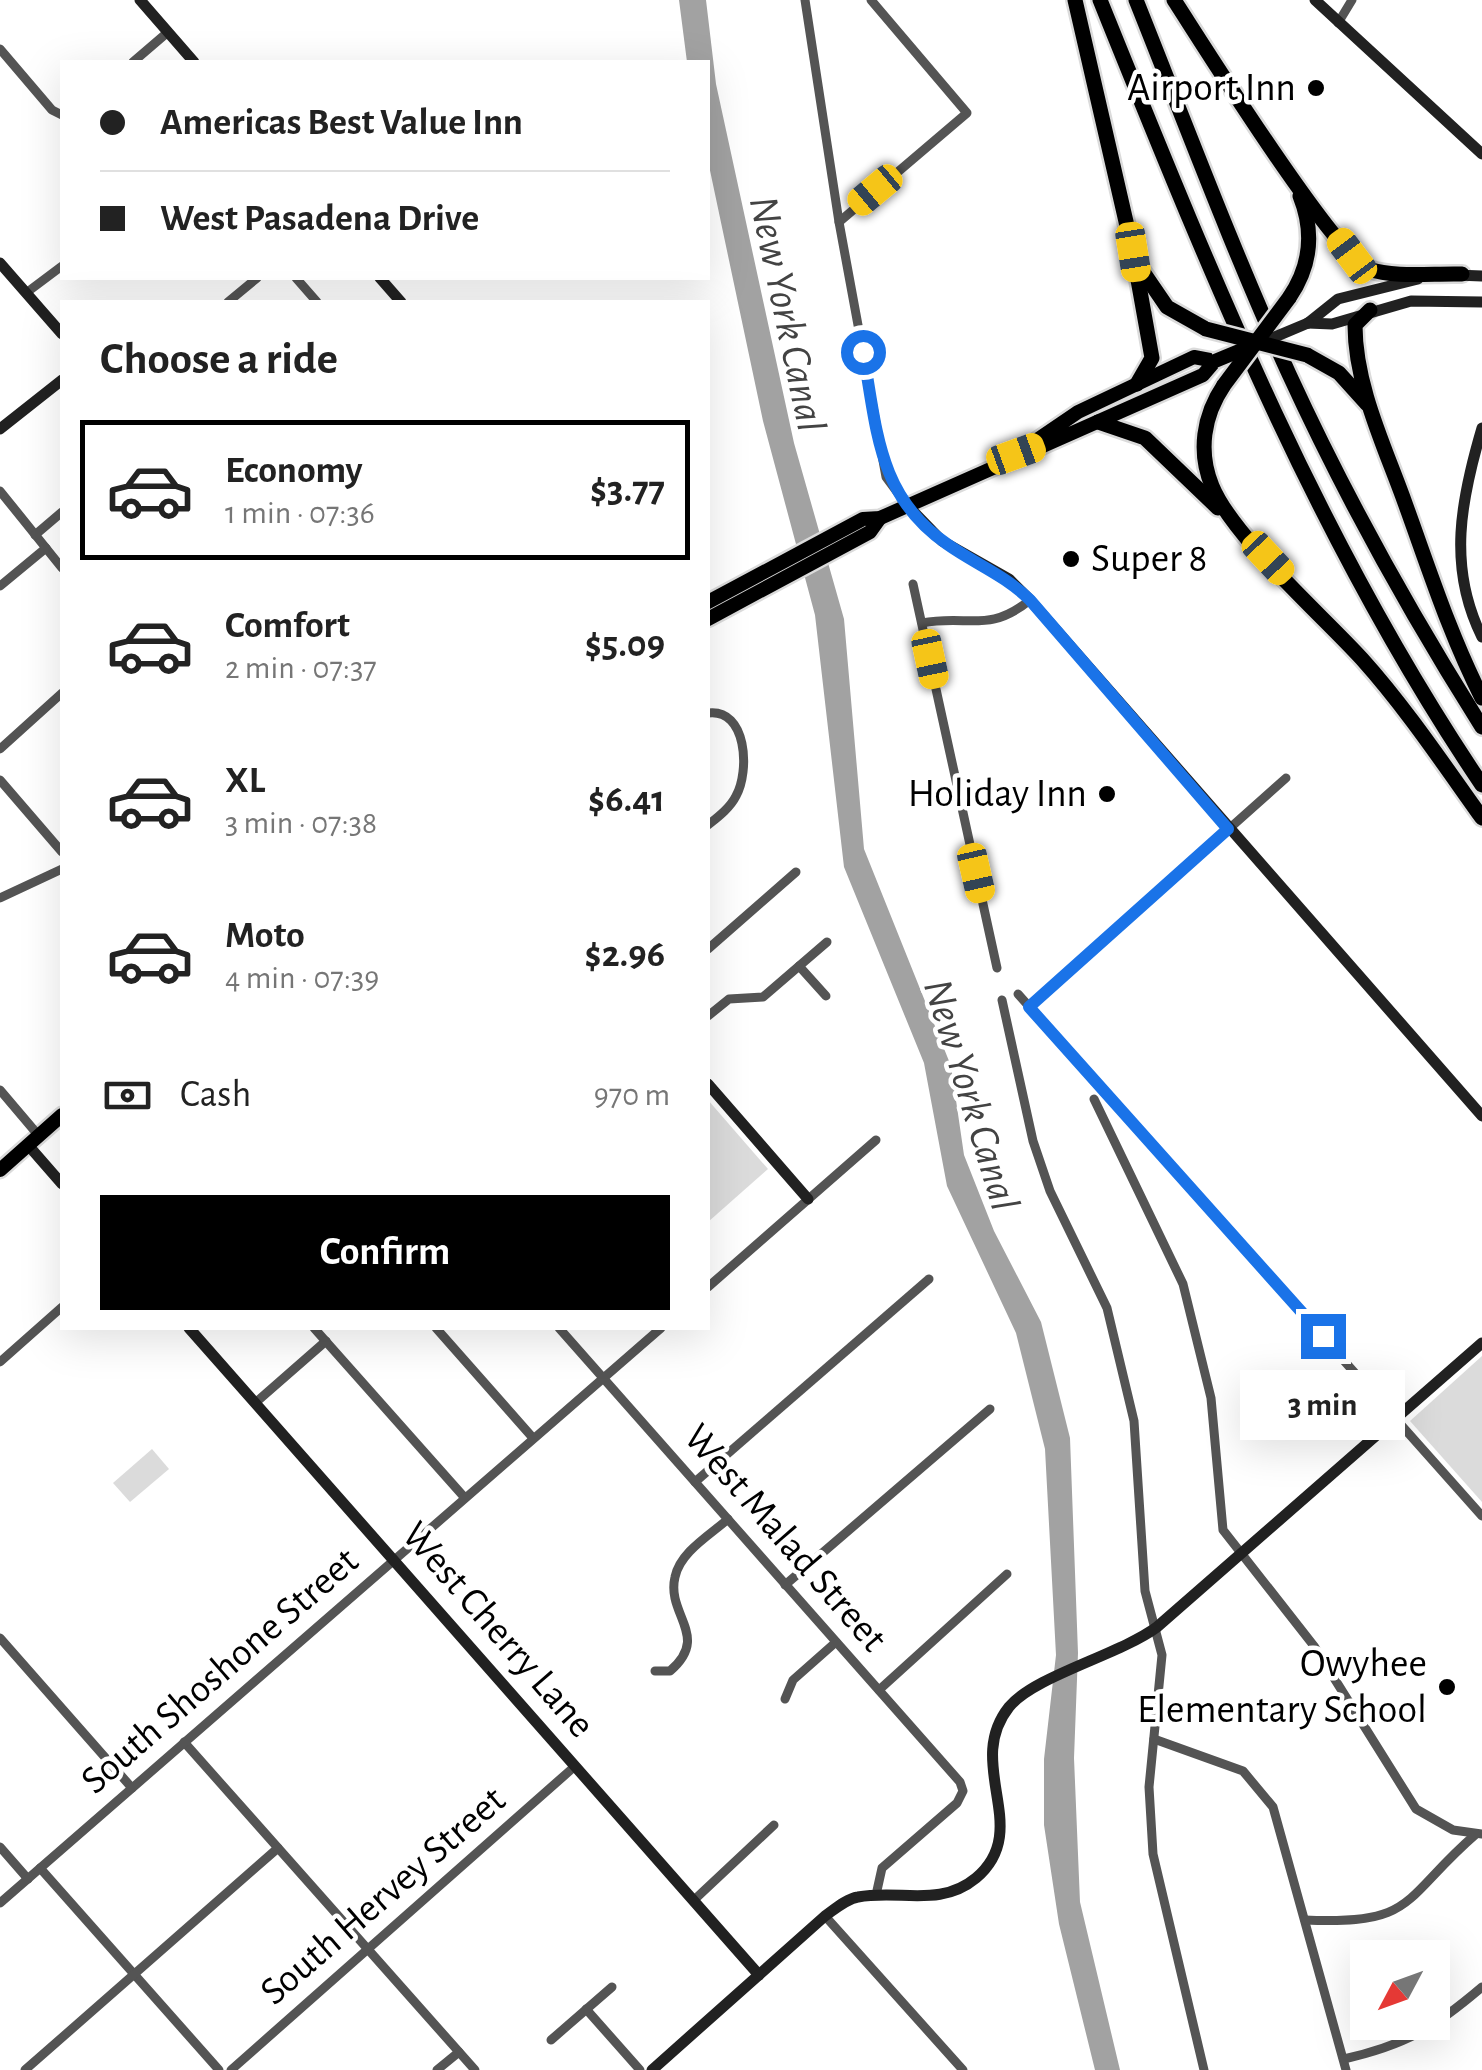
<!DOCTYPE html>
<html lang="en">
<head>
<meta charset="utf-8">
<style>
	body { margin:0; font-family:"Alegreya Sans",sans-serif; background:#f2f2f2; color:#222; height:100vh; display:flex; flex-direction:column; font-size:38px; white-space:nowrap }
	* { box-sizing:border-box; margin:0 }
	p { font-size:32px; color:#767676 }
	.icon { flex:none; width:55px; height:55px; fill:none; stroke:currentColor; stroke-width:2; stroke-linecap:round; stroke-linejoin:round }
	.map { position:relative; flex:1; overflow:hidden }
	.details { position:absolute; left:60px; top:300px; width:650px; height:1030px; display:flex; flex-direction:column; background:#fff; border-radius:0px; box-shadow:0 10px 40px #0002 }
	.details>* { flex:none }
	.banner { position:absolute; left:60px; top:60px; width:650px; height:220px; border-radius:0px; box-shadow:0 10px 40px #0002; display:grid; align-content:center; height:220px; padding:0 40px; background:#fff }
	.needle { width:65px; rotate:229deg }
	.controls { position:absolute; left:1350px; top:1940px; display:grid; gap:20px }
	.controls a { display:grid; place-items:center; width:100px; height:100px; border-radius:0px; background:#fff; box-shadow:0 10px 40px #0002; font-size:50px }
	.end { position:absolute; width:45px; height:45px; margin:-22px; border:12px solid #1a73e8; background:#fff; box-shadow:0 0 0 5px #fff }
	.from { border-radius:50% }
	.bubble { position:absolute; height:70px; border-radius:0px; background:#fff; box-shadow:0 10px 40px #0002; font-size:32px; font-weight:600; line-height:70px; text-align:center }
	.car { position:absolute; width:30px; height:60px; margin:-30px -15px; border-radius:12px; box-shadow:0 0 8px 2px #0007; background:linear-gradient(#f5c518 24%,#345 0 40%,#f5c518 0 76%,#345 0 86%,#f5c518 0) }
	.banner b { display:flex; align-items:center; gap:35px; height:95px; font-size:38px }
	.banner b+b { border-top:2px solid #e0e0e0 }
	.banner i { width:25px; height:25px; background:#222 }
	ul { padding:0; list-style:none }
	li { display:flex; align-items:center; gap:30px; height:140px; margin:0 20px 15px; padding:0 20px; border:5px solid transparent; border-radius:0px }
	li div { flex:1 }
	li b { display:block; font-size:38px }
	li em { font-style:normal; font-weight:600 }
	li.selected { border-color:#000 }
	li>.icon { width:90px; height:90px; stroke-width:1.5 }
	h2 { padding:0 40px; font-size:45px; line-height:120px }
	.pay { display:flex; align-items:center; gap:25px; height:110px; padding:0 40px; font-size:38px }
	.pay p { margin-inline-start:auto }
	.primary-button { display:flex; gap:20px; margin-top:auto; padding:20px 40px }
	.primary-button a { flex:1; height:115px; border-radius:0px; background:#000; color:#fff; font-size:40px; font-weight:600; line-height:115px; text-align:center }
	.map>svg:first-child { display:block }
	.green { fill:#dbdbdb }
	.water { fill:#a2a2a2 }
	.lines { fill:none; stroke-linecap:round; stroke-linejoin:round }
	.primary-casing { stroke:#dbdbdb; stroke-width:19 }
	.highway-casing { stroke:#dbdbdb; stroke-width:20 }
	.street { stroke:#545454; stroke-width:9 }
	.secondary { stroke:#212121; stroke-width:11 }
	.primary { stroke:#000; stroke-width:14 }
	.highway { stroke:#000; stroke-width:15 }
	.primary-bridge-casing { stroke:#dbdbdb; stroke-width:19; stroke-linecap:butt }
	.highway-bridge-casing { stroke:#dbdbdb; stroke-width:20; stroke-linecap:butt }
	.secondary-bridge { stroke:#212121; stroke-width:11 }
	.primary-bridge { stroke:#000; stroke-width:14 }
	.highway-bridge { stroke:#000; stroke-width:15 }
	.route { stroke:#1a73e8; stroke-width:12 }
	.poi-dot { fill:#000; stroke:#fff; stroke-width:4 }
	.labels { text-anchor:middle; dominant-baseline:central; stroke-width:9; stroke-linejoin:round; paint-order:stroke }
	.poi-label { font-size:40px; fill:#000; stroke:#fff; text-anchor:end }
	.street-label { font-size:40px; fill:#000; stroke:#fff }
	.water-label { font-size:42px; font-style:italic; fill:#434343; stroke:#fff }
</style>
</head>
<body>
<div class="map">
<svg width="1482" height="2070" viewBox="0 0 1482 2070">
	<rect width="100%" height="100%" fill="#fff"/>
	<g class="green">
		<polygon points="708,1100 768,1169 708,1222"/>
		<polygon points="1482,1356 1482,1502 1410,1421"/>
		<polygon points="152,1449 169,1469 130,1502 113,1483"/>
	</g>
	<polygon class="water" points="679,0 706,0 716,84 794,443 844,619 864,849 951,1066 964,1155 994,1231 1041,1322 1070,1438 1078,1653 1074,1758 1080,1902 1120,2070 1095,2070 1059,1924 1044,1825 1044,1759 1056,1655 1045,1449 1016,1333 947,1186 924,1063 844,867 815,615 763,421 708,161 708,62 687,62"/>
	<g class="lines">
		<g class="primary-casing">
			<g id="primary">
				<polyline points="708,602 863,519 880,518 1203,375 1215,361 1194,357 1078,412 1015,455"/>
				<polyline points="708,619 870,532 880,518"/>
				<polyline points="0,1170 62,1115"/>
			</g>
		</g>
		<g class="highway-casing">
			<g id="highway">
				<polyline points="1075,0 1133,252 1152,358 1137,384"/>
				<path d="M1100,0C1210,272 1317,541 1482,785"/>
				<path d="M1136,0C1186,125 1233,251 1289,374C1345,496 1410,613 1482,727"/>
				<path d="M1174,0C1202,43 1334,255 1369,269C1394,278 1434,273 1462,274"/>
				<polyline points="1141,269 1167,307 1206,329"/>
				<path d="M1289,298C1311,266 1314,231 1300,196"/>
				<path d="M1370,310L1355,325C1355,386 1385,447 1405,503C1429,569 1450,635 1482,698"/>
				<polyline points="1307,355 1339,373 1367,404"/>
				<path d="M1224,385C1203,416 1198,452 1212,486C1233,537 1323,616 1362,659C1406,708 1444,765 1482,818"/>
				<polyline points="1098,422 1145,438 1218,508"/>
			</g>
		</g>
		<g class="street">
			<polyline points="805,0 839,222 886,477 906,504"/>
			<polyline points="1338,23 1352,0"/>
			<polyline points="0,49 52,110 62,115"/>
			<polyline points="133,62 168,32"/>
			<polyline points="839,222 967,113 871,0"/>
			<polyline points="296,278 317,302"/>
			<polyline points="26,293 62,266"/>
			<polyline points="228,302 257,278"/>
			<polyline points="0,491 62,568"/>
			<polyline points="35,535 62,512"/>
			<polyline points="913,584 997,968"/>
			<polyline points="0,586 46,548"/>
			<path d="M922,623C968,614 988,634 1030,600"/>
			<path d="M708,713C747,708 750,771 736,796C730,808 718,817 708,825"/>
			<polyline points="0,749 62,693"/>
			<polyline points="0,780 62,852"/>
			<polyline points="0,898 62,869"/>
			<polyline points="708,949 796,872"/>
			<polyline points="799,966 826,996"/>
			<polyline points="1018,994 1482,1516"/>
			<polyline points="1002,1000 1033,1141 1050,1191 1107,1308 1134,1421 1145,1591 1162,1655 1149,1787 1153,1854 1204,2070"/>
			<polyline points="1029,1007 1286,778"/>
			<polyline points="708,1016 729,999 763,997 827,942"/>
			<polyline points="0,1090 39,1136"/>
			<polyline points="1094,1099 1183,1284 1211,1398 1223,1530 1314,1646 1416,1809 1453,1830 1482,1834"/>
			<polyline points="708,1287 876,1140"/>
			<polyline points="314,1328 465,1498"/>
			<polyline points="436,1328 533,1438"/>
			<polyline points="559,1328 960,1782 963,1791 957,1803 882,1868 876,1895"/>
			<polyline points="0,1362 62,1307"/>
			<polyline points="255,1403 326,1341"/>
			<polyline points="695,1482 929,1279"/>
			<polyline points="785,1585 990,1409"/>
			<polyline points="0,1638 132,1788"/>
			<path d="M655,1671H670C711,1636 666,1615 675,1577C680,1552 710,1535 728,1519"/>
			<polyline points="879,1690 1007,1574"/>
			<polyline points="785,1699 793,1680 836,1642"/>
			<polyline points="1154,1739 1243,1771 1273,1807 1346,2070"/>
			<polyline points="184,1742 475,2070"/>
			<polyline points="0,1847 28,1879"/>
			<polyline points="40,1868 219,2070"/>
			<polyline points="693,1901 774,1825"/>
			<polyline points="0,1903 661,1328"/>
			<polyline points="825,1916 963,2070"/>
			<path d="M1305,1920C1417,1925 1401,1899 1476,1834"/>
			<polyline points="586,2009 640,2070"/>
			<polyline points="551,2040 612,1987"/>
			<path d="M1344,2059C1406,2045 1434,2028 1482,1987"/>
			<polyline points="25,2070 278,1848"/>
			<polyline points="231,2070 574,1767"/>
			<polyline points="437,2070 459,2052"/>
		</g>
		<g class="secondary">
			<polyline points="140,0 194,62"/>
			<polyline points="1315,0 1482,154"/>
			<polyline points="0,263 62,334"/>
			<polyline points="1456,275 1482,276"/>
			<polyline points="380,278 401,302"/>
			<polyline points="1308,323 1338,299 1418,279"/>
			<polyline points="1308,323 1332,324 1411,301 1482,302"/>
			<path d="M1482,428C1461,499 1447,567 1482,637"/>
			<polyline points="0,429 62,380"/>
			<polyline points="906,504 942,541 1009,579 1030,600 1482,1116"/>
			<polyline points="708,1084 808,1199"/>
			<polyline points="28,1145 62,1184"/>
			<polyline points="189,1328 759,1975"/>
			<path d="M652,2070L825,1916C835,1909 846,1899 858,1897C899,1889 940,1908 976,1878C1034,1829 963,1765 1009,1707C1034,1676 1119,1655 1157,1627L1482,1343"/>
		</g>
		<use href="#primary" class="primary"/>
		<use href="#highway" class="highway"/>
		<g class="primary-bridge-casing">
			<polyline id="primary-bridge" points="1215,361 1256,344"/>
		</g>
		<g class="highway-bridge-casing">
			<g id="highway-bridge">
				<polyline points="1206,329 1307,355"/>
				<polyline points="1224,385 1289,298"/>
			</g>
		</g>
		<polyline class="secondary-bridge" points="1258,344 1308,323"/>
		<use href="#primary-bridge" class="primary-bridge"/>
		<use href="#highway-bridge" class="highway-bridge"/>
	</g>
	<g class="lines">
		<path class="route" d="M863,352C877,428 877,496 947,544C975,564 1005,575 1030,600L1228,829L1029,1007L1323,1336"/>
	</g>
	<g class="poi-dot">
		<circle cx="1316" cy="88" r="10"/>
		<circle cx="1071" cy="559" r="10"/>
		<circle cx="1107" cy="794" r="10"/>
		<circle cx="1447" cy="1687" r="10"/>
	</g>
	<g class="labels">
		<g class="poi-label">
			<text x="1296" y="88">Airport Inn</text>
			<text x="1091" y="559" text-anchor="start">Super 8</text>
			<text x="1087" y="794">Holiday Inn</text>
			<text x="1427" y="1664">Owyhee<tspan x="1427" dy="46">Elementary School</tspan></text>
		</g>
		<g class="street-label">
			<text transform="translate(785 1538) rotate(49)">West Malad Street</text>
			<text transform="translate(498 1630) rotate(49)">West Cherry Lane</text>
			<text transform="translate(220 1671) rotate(-41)">South Shoshone Street</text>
			<text transform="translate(383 1896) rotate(-41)">South Hervey Street</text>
		</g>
		<g class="water-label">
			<text transform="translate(787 314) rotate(78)">New York Canal</text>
			<text transform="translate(971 1095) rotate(73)">New York Canal</text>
		</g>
	</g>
</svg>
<div class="controls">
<a><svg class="needle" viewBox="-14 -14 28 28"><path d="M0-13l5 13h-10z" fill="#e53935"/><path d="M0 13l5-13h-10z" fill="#767676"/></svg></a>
</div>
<i class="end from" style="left:863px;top:352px"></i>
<i class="end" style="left:1323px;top:1336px"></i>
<div class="bubble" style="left:1240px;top:1370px;width:165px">3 min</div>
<i class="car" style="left:875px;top:190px;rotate:230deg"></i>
<i class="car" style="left:1133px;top:252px;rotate:171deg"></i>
<i class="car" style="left:1352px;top:256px;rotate:323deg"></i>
<i class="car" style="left:1016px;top:454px;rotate:70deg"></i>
<i class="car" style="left:1268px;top:558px;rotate:137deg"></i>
<i class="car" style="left:930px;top:659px;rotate:168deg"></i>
<i class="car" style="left:976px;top:873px;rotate:167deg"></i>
<div class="banner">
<b><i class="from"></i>Americas Best Value Inn</b>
<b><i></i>West Pasadena Drive</b>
</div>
<section class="details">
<h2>Choose a ride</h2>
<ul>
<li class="selected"><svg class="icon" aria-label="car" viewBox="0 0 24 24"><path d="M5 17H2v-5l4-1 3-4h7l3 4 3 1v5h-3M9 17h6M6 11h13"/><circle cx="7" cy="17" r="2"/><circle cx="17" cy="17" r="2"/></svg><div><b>Economy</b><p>1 min · 07:36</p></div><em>$3.77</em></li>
<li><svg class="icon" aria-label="car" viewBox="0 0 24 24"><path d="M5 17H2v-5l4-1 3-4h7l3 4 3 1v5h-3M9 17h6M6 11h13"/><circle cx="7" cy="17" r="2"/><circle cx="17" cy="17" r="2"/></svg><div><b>Comfort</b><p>2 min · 07:37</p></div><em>$5.09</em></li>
<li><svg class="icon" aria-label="car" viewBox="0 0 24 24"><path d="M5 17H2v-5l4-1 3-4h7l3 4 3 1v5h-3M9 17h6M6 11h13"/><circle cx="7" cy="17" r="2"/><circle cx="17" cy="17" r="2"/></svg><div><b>XL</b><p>3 min · 07:38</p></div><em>$6.41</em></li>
<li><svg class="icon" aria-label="car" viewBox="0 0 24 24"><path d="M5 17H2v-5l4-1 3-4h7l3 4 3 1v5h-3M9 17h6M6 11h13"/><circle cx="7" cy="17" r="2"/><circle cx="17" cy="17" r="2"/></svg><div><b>Moto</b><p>4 min · 07:39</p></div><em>$2.96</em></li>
</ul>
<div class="pay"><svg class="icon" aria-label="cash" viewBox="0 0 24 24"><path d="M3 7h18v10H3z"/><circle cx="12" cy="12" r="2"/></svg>Cash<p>970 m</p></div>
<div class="primary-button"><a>Confirm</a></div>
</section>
</div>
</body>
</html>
